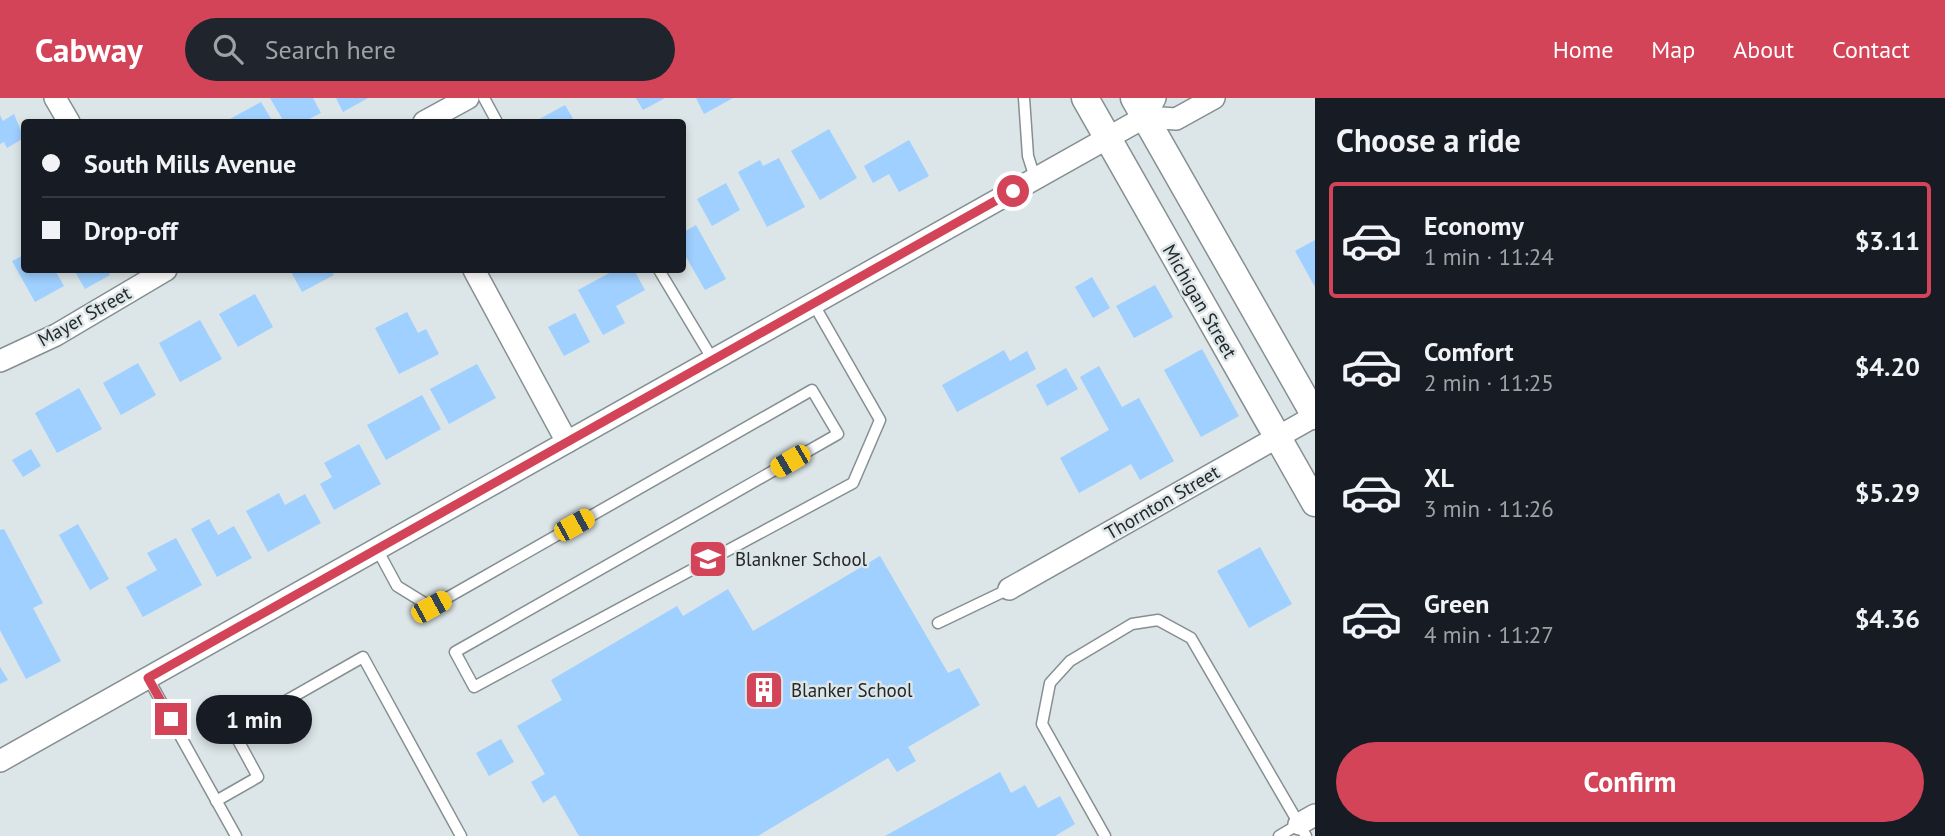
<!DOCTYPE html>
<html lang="en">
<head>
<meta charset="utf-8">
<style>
	body { margin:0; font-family:"PT Sans",sans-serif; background:#20242c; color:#f1f3f6; height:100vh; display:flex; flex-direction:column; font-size:26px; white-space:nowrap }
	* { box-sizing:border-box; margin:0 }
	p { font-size:23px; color:#9ea1a6 }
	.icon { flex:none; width:38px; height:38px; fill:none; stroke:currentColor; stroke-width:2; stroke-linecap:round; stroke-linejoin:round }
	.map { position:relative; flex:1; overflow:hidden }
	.side { display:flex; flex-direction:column; background:#171b24; width:630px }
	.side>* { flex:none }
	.banner { position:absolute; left:21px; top:21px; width:665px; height:154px; border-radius:7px; box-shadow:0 4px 10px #0003; display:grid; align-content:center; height:154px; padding:0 21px; background:#171b24 }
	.end { position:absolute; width:32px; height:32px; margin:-16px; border:9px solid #d44459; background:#fff; box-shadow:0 0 0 4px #fff }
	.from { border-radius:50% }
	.bubble { position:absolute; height:49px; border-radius:24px; background:#171b24; box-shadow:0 4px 10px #0003; font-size:23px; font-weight:700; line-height:49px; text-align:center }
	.car { position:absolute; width:21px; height:42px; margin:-21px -10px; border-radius:9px; box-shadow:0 0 5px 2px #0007; background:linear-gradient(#f5c518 24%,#345 0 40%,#f5c518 0 76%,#345 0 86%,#f5c518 0) }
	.banner b { display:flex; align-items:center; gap:24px; height:66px; font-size:26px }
	.banner b+b { border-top:2px solid #363941 }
	.banner i { width:18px; height:18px; background:#f1f3f6 }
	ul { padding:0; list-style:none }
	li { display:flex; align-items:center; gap:21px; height:116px; margin:0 14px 10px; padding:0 7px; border:4px solid transparent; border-radius:7px }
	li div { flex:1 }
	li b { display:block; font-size:26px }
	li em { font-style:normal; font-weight:700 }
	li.selected { border-color:#d44459 }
	li>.icon { width:63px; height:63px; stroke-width:1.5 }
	h2 { padding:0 21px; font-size:32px; line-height:84px }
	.cta { display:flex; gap:14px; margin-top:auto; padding:14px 21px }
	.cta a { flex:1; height:80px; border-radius:42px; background:#d44459; color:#fff; font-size:28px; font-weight:700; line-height:80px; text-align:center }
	header { display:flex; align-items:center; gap:42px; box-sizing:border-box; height:98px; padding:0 35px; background:#d44459; color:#fff }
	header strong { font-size:33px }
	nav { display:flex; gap:38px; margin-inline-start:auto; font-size:24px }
	.search { width:490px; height:63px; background:#20242c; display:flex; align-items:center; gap:18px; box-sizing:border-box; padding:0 24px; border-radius:38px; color:#9ea1a6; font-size:26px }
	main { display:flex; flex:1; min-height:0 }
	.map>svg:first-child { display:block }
	.building { fill:#9fd0ff }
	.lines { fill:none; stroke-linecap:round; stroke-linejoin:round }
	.service-casing { stroke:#868f91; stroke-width:13 }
	.minor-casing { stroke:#868f91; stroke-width:24 }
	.tertiary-casing { stroke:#868f91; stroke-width:29 }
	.service { stroke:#fff; stroke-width:10 }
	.minor { stroke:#fff; stroke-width:21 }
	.tertiary { stroke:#fff; stroke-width:26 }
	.route { stroke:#d44459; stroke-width:9 }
	.labels { text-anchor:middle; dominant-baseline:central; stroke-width:5; stroke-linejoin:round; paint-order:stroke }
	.street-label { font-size:19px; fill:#242728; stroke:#dce5e7 }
	.poi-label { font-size:19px; fill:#242728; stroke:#dce5e7; text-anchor:start }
</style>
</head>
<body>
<header>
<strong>Cabway</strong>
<div class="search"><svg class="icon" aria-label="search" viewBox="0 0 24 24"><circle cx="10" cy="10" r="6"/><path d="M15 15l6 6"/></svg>Search here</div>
<nav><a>Home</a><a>Map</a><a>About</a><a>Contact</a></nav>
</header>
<main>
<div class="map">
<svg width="1315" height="738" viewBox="0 0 1315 738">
	<rect width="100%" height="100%" fill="#dce5e7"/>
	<g class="building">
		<polygon points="270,0 313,0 321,15 303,24 284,24"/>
		<polygon points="336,0 368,0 343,14"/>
		<polygon points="636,0 665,0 643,12"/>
		<polygon points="696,0 733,0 704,16"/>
		<polygon points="261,4 273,24 229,24 228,22"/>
		<polygon points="565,7 575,24 534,24"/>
		<polygon points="14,16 24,40 7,50 4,44 0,46 0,17 3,23"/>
		<polygon points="829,31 857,80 820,102 791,53"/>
		<polygon points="909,42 929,78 899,94 889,76 873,85 864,68"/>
		<polygon points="779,60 805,109 767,129 738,74 760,62 763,68"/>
		<polygon points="726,85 740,112 712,128 697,101"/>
		<polygon points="696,127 726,181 705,192 682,152 682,135"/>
		<polygon points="1315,142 1315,189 1295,153"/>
		<polygon points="24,157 24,172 55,172 64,188 35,204 12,163"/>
		<polygon points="74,172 107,172 110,177 85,191"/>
		<polygon points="290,172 331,172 334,177 302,194"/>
		<polygon points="615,172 634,172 645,192 616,208 625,225 603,237 578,192"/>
		<polygon points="1092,179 1110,210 1093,220 1075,189"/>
		<polygon points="1155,187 1173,219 1134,240 1116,208"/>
		<polygon points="255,196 273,229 238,249 219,216"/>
		<polygon points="407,214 418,235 426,231 439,256 399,276 375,230"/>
		<polygon points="575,215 590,244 564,258 548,229"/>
		<polygon points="200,222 222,261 180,284 159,245"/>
		<polygon points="1202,251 1239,318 1201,339 1164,272"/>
		<polygon points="1004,252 1010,263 1027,253 1036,271 957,314 942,287"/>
		<polygon points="138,265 156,297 121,317 103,285"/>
		<polygon points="477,266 496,300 449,326 430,291"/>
		<polygon points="1099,268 1122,309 1139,300 1174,363 1140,382 1131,366 1079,395 1060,360 1109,332 1080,279"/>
		<polygon points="1066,270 1078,291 1047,308 1036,287"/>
		<polygon points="79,290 102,331 57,355 35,315"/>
		<polygon points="422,297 441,331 386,362 367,327"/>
		<polygon points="359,346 381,386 334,412 320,386 332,379 324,365"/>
		<polygon points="31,351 41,368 23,379 12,362"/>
		<polygon points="279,395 285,407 305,396 321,425 268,454 246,413"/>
		<polygon points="209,421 218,437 234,428 252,460 217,479 191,431"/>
		<polygon points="78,426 109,481 90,492 59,437"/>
		<polygon points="4,431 43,505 33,510 61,563 26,581 0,532 0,432"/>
		<polygon points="176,440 202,487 143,519 126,489 157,472 147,455"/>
		<polygon points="1260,449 1292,506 1249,530 1217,473"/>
		<polygon points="880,458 948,575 959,570 980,607 908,649 916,663 897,674 888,660 758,738 579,738 555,697 543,705 531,684 545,676 517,628 562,602 551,582 677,508 683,518 728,491 753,533"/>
		<polygon points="0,569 8,582 0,586"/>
		<polygon points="501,641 514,664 489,678 476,655"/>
		<polygon points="1000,674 1011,695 1025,687 1038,710 1060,698 1075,726 1055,738 885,738"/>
	</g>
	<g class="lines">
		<g class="service-casing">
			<g id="service">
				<polyline points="484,0 497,24"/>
				<polyline points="1024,0 1028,58 1035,80"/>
				<polyline points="659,172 713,262"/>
				<polyline points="377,451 397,488 431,509 812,292 838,336 455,554 474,589 853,385 880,322 813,205"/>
				<polyline points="938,525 1009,491"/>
				<polyline points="148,580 236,738"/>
				<polyline points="216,703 258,679 233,633 363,559 461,738"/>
				<polyline points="1105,738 1042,626 1050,585 1070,563 1132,526 1158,522 1191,540 1306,738"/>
				<polyline points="1279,738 1299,726"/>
			</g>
		</g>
		<g class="minor-casing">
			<g id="minor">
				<polyline points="55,0 69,24"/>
				<polyline points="1145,19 1176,21 1214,0"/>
				<polyline points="1145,19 1155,0"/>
				<polyline points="424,24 468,0"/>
				<polyline points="474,172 567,344"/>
				<polyline points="0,263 56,237 166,172"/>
				<polyline points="1009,491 1315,318"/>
				<polyline points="0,663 1145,19"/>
				<polyline points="1299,726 1315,717"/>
			</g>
		</g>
		<g class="tertiary-casing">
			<g id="tertiary">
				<polyline points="1085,0 1315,405"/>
				<polyline points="1134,0 1315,318"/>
			</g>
		</g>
		<use href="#service" class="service"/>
		<use href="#minor" class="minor"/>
		<use href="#tertiary" class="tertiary"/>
	</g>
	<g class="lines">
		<polyline class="route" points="171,621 148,580 1013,93"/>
	</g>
	<defs>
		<g id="school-square" transform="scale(2.0125)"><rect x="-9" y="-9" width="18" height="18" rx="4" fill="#d44459" stroke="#dce5e7"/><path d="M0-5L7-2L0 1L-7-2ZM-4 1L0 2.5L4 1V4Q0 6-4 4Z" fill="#fff"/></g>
		<g id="building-square" transform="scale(2.0125)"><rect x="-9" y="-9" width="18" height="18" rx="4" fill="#d44459" stroke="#dce5e7"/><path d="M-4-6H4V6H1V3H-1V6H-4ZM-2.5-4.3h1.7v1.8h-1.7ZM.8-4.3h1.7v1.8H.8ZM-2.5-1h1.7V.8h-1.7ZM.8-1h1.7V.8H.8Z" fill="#fff"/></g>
	</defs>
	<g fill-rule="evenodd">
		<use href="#school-square" x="708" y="461"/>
		<use href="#building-square" x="764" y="592"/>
	</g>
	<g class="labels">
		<g class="street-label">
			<text transform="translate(1200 203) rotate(60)">Michigan Street</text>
			<text transform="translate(84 218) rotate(-29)">Mayer Street</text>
			<text transform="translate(1162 404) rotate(-30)">Thornton Street</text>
		</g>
		<g class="poi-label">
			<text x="735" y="461">Blankner School</text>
			<text x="791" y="592">Blanker School</text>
		</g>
	</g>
</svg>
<i class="end from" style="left:1013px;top:93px"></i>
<i class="end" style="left:171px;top:621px"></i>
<div class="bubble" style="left:196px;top:597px;width:116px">1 min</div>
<i class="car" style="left:790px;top:363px;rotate:240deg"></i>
<i class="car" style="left:574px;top:427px;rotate:61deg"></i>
<i class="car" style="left:431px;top:509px;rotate:61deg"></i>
<div class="banner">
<b><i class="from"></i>South Mills Avenue</b>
<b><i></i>Drop-off</b>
</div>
</div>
<section class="side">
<h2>Choose a ride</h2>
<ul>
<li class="selected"><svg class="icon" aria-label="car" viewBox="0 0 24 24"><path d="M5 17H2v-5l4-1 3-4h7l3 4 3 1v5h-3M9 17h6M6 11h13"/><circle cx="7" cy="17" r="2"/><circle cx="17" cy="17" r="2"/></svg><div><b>Economy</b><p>1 min · 11:24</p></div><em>$3.11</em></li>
<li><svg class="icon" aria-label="car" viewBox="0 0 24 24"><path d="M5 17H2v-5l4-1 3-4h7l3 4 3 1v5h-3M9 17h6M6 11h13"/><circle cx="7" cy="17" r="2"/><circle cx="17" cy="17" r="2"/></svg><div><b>Comfort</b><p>2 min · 11:25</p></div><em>$4.20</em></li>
<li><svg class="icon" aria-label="car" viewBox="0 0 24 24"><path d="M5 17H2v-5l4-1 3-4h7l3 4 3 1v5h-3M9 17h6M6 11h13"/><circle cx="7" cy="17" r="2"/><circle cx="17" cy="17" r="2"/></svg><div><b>XL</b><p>3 min · 11:26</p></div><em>$5.29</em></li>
<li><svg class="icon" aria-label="car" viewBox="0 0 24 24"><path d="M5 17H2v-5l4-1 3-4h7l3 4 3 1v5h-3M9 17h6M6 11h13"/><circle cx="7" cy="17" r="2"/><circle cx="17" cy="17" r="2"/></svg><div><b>Green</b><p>4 min · 11:27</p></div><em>$4.36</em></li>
</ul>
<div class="cta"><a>Confirm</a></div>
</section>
</main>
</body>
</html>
